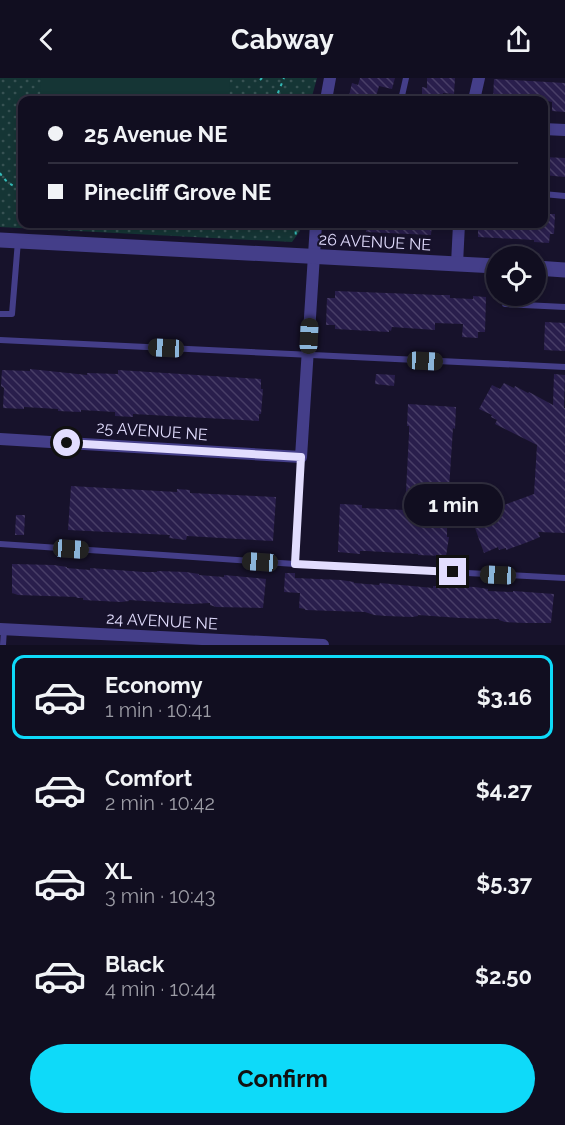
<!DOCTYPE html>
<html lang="en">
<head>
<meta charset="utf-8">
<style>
	body { margin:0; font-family:Raleway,sans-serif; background:#1e1c2d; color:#f1f3f6; height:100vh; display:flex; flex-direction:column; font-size:22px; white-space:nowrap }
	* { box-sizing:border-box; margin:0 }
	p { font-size:20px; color:#9c9ca5 }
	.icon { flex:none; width:33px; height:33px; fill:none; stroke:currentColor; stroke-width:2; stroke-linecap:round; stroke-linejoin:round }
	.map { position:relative; height:567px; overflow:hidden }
	.drawer { display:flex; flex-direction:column; background:#110e20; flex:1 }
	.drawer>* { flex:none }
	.hud { position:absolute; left:18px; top:18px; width:530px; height:132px; border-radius:12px; box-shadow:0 3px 9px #0003,0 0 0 2px #302e3e; display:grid; align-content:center; height:132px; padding:0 30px; background:#110e20 }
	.buttons { position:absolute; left:486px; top:168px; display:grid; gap:12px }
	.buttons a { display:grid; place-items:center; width:60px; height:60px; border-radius:50%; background:#110e20; box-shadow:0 3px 9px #0003,0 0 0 2px #302e3e; font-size:30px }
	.end { position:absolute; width:27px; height:27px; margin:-14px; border:8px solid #e2ddfe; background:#111; box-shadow:0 0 0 3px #111 }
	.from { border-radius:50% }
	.bubble { position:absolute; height:42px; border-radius:21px; background:#110e20; box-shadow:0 3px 9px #0003,0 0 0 2px #302e3e; font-size:20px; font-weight:700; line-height:42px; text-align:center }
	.car { position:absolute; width:18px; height:36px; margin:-18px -9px; border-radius:8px; box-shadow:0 0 4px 2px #0007; background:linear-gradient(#222 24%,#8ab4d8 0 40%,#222 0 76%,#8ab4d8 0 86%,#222 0) }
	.hud b { display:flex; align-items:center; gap:21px; height:57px; font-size:22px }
	.hud b+b { border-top:2px solid #302e3e }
	.hud i { width:15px; height:15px; background:#f1f3f6 }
	ul { padding:10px 0 0; list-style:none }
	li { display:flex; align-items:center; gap:18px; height:84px; margin:0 12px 9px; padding:0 18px; border:3px solid transparent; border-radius:12px }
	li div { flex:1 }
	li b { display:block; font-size:22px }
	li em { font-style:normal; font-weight:700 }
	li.active { border-color:#0edaf9 }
	li>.icon { width:54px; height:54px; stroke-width:1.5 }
	.action { display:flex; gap:12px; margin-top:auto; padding:12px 30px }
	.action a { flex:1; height:69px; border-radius:36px; background:#0edaf9; color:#111; font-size:24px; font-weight:700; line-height:69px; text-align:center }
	header { display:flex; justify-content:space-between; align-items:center; height:78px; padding:0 30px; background:#110e20; font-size:27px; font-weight:700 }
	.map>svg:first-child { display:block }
	.green { fill:url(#green-dots) }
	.pitch { fill:#153535 }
	.building { fill:url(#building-back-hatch) }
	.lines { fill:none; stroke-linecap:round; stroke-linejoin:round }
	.path { stroke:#34bbb8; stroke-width:2; stroke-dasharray:3 4.5; stroke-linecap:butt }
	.service { stroke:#443e89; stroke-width:6 }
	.minor { stroke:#443e89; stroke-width:12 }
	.tertiary { stroke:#443e89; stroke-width:15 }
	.route { stroke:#e2ddfe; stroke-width:8 }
	.labels { text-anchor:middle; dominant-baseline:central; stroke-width:4.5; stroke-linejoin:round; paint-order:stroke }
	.street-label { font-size:16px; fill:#e2ddfe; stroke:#17122b }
</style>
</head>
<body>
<header><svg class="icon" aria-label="back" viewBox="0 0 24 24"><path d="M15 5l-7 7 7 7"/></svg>Cabway<svg class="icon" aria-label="share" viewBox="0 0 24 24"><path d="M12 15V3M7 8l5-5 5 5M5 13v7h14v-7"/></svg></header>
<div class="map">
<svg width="565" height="567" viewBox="0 0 565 567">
	<defs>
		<pattern id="green-dots" width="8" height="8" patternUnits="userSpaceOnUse" patternTransform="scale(1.5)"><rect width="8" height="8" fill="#153535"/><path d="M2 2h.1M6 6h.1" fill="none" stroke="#375253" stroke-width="1.8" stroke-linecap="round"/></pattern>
		<pattern id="building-back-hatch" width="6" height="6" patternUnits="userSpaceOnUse" patternTransform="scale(1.5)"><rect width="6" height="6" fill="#291e4c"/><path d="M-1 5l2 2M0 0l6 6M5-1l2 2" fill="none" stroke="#483e67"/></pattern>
	</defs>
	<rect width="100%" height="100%" fill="#17122b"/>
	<polygon class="green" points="0,0 317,0 311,22 22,22 22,146 301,146 300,153 292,164 0,149"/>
	<polygon class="pitch" points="41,0 230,0 229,22 40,22"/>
	<g class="building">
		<polygon points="360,0 395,0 392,11 379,8 375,22 348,22 352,5 358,7"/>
		<polygon points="427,0 455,0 454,16 443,15 442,22 422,22 422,9 427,10"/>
		<polygon points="494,1 565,5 565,34 552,33 552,24 543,22 497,22 497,21 493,21"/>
		<polygon points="543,79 565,80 565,99 543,97"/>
		<polygon points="543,136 555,136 554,156 550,156 549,165 534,164 534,162 478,159 478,146 543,146"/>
		<polygon points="366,146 432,146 431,157 366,154"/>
		<polygon points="335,213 439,217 450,217 450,220 473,221 473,218 486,219 485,254 478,254 478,260 462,259 463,246 435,245 435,252 392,249 391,253 389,252 389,254 335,251 335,247 326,247 327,220 335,220"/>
		<polygon points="545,244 565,245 565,273 544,272"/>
		<polygon points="30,291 87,297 87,295 118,296 118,292 261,301 261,311 263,311 261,336 259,336 259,343 133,336 133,339 115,338 115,334 81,332 81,334 58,333 58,331 24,329 24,331 3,330 4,310 1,308 2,292 30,293"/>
		<polygon points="376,296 395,297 394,308 375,306"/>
		<polygon points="554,296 565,297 564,330 565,330 565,455 538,454 540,459 528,464 506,472 506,470 499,472 498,469 484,475 475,450 484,447 481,440 492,436 490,432 534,416 537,367 495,346 497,342 491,339 492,337 479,331 492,307 500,311 504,305 514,310 515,308 528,315 529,314 553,327"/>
		<polygon points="408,326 456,329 455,351 453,350 448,426 444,425 442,450 447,450 447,459 449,459 446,478 418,477 418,476 367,473 360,473 360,476 338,474 340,426 362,427 362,430 405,432 409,356 409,348 407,348"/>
		<polygon points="71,408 177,414 177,411 190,412 190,415 276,419 273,463 187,458 186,462 169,460 170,457 68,452"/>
		<polygon points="16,437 25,437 24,457 15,457"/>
		<polygon points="12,486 54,487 67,489 67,490 90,492 90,490 144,494 157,494 157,493 186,494 199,496 199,497 224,499 224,497 266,501 263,530 216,529 210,527 210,525 190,526 129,522 129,523 121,524 83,522 83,520 76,520 77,519 18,517 12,515"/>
		<polygon points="285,495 295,495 295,500 341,502 354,504 354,505 379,507 380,505 433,510 433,508 446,509 446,508 475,509 488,511 488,513 513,514 513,513 554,516 551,545 526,545 505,544 499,542 499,541 460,540 418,537 418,538 412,539 386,538 374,537 365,534 305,532 305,531 299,530 300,515 284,514"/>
	</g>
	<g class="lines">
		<g class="path">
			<polyline points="260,2 262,0"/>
			<polyline points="275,22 284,0"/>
			<path d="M0,95C5,104 13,108 22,112"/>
			<polyline points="295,146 296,159"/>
		</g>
		<g class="service">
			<polyline points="401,22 406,0"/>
			<polyline points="543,116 565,118"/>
			<polyline points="506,218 505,226 565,229"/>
			<polyline points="0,236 12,236 18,163"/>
			<polyline points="0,262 565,289"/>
			<polyline points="0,466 295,486 565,500"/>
			<polyline points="295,486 301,379"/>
			<polyline points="3,567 4,551"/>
		</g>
		<g class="minor">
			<polyline points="326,22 330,0"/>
			<polyline points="474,22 479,0"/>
			<polyline points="543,51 565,52"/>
			<polyline points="457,186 459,146"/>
			<polyline points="0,361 301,379 316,146"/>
			<polyline points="0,551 323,567"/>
		</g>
		<g class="tertiary">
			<polyline points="0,162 496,188"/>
			<polyline points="536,190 565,192"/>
		</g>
	</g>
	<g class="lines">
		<polyline class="route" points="67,365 301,379 295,486 453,494"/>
	</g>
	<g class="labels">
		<g class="street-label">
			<text transform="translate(375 164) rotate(3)">26 AVENUE NE</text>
			<text transform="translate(152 353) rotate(4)">25 AVENUE NE</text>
			<text transform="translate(162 543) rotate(3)">24 AVENUE NE</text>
		</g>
	</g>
</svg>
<div class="buttons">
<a><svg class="icon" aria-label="locate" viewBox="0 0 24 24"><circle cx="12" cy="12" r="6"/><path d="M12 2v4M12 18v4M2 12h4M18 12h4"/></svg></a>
</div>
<i class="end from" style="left:67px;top:365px"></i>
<i class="end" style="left:453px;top:494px"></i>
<div class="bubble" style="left:404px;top:406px;width:99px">1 min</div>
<i class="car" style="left:309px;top:258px;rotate:3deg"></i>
<i class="car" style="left:166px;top:270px;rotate:273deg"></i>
<i class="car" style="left:425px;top:283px;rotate:93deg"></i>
<i class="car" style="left:71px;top:471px;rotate:94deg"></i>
<i class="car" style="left:260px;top:484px;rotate:274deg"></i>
<i class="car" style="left:498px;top:497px;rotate:273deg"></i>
<div class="hud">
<b><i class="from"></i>25 Avenue NE</b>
<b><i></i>Pinecliff Grove NE</b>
</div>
</div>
<section class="drawer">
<ul>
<li class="active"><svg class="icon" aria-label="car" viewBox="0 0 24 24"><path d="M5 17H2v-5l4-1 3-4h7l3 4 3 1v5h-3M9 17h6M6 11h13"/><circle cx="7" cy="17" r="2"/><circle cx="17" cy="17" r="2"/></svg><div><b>Economy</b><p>1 min · 10:41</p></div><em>$3.16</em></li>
<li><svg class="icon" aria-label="car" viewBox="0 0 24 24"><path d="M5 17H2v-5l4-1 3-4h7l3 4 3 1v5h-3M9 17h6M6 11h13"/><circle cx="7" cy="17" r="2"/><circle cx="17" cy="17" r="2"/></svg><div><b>Comfort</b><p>2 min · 10:42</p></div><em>$4.27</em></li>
<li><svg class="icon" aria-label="car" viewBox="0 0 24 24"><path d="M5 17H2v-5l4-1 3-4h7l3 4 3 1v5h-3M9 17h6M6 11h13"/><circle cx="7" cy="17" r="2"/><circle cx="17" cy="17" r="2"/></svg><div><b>XL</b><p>3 min · 10:43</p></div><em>$5.37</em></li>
<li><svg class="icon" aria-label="car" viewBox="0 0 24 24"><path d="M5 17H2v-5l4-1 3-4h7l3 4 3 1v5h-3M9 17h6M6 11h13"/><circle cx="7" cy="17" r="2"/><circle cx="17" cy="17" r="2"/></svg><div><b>Black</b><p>4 min · 10:44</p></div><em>$2.50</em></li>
</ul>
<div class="action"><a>Confirm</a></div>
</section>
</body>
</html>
